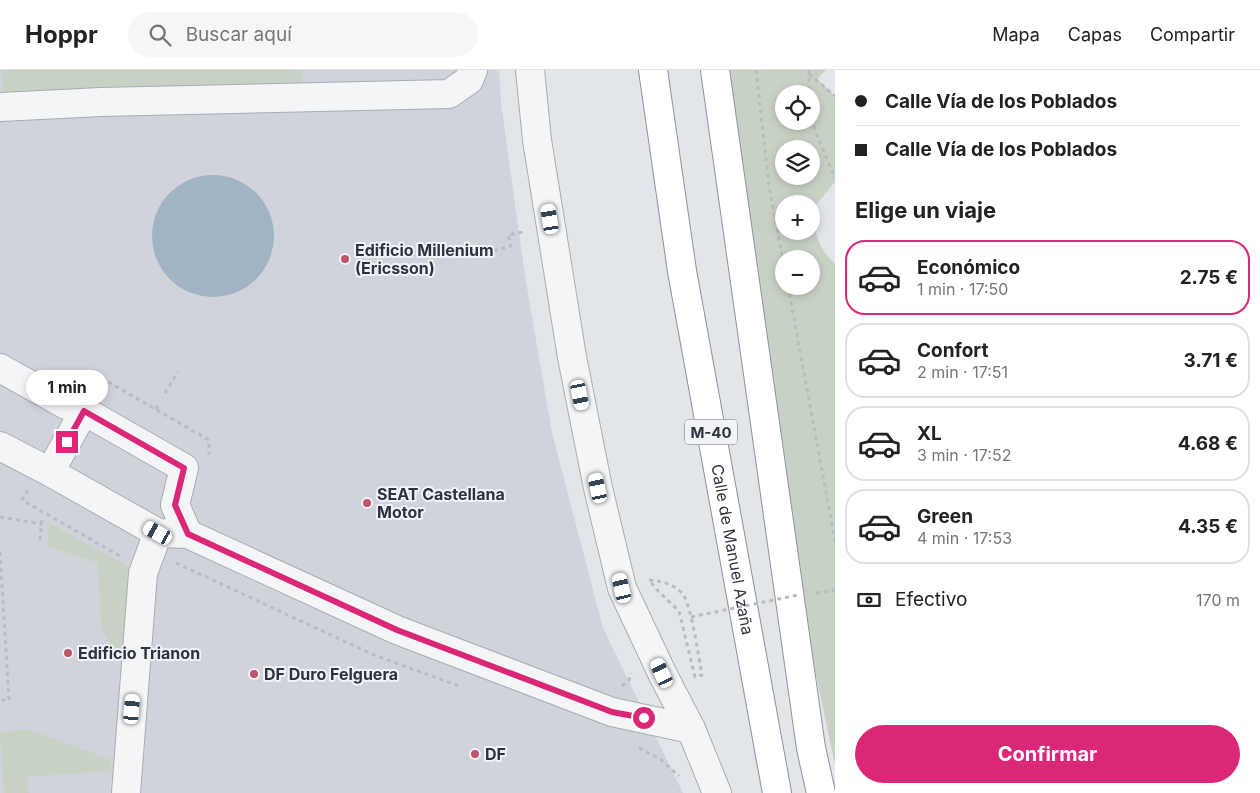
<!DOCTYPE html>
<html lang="es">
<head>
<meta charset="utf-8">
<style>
	body { margin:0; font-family:Inter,sans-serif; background:#f6f6f6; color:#222; height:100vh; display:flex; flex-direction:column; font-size:19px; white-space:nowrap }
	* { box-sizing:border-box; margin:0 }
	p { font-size:16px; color:#767676 }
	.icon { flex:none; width:28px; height:28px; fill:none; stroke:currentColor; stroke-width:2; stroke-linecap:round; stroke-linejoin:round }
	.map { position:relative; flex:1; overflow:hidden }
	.details { display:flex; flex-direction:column; background:#fff; width:425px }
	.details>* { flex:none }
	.guide { display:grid; align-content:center; height:110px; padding:0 20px; background:#fff }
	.tools { position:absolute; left:775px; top:15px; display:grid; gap:10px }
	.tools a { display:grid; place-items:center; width:45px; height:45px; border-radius:50%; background:#fff; box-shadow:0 2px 8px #0003; font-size:25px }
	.end { position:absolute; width:22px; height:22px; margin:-11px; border:6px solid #db2777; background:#fff; box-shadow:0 0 0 2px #fff }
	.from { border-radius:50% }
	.bubble { position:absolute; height:35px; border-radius:18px; background:#fff; box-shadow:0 2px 8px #0003; font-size:16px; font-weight:700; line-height:35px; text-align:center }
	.car { position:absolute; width:15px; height:30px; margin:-15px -8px; border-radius:6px; box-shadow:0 0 4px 1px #0007; background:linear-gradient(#fff 24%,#345 0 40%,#fff 0 76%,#345 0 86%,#fff 0) }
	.guide b { display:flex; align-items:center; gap:18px; height:48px; font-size:19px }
	.guide b+b { border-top:1px solid #e0e0e0 }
	.guide i { width:12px; height:12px; background:#222 }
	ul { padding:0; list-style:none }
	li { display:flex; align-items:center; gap:15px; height:75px; margin:0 10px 8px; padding:0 10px; border:2px solid #e0e0e0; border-radius:20px }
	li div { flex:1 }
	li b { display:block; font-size:19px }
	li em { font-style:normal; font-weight:700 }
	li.selected { border-color:#db2777 }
	li>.icon { width:45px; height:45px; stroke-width:1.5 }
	h2 { padding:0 20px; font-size:22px; line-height:60px }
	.pay { display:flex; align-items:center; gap:12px; height:55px; padding:0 20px; font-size:19px }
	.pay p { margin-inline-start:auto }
	.action { display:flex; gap:10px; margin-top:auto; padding:10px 20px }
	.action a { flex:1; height:58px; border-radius:30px; background:#db2777; color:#fff; font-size:20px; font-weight:700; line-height:58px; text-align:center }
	header { display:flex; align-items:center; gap:30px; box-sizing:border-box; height:70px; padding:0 25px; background:#fff; border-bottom:1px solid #e0e0e0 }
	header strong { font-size:24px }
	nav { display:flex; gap:28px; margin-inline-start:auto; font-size:18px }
	.search { width:350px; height:45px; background:#f6f6f6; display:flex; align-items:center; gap:12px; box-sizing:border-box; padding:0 18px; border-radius:28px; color:#767676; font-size:19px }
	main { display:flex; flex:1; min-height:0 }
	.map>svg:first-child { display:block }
	.built { fill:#d0d4da }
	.green { fill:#c8d2c4; fill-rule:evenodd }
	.water { fill:#a1b4c5 }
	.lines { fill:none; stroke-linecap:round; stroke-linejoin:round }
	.minor-casing { stroke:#a8acb3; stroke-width:30 }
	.highway-casing { stroke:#8b939e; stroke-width:30 }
	.path { stroke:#b8bbc0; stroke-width:3; stroke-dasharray:4 4; stroke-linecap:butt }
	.minor { stroke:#f4f5f7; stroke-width:28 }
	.highway { stroke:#fff; stroke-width:28 }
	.path-bridge { stroke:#b8bbc0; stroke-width:3; stroke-dasharray:4 4; stroke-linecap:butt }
	.route { stroke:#db2777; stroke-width:6 }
	.poi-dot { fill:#c05469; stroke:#f1f3f6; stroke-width:2 }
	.labels { text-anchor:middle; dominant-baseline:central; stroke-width:4; stroke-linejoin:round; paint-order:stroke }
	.shield { fill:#f1f3f6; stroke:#676d76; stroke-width:1 }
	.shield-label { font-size:15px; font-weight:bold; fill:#2c333f }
	.poi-label { font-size:16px; font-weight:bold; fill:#2c333f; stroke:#f1f3f6; text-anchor:start }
	.street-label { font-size:16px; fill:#2c333f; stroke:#f1f3f6 }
</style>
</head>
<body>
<header>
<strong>Hoppr</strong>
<div class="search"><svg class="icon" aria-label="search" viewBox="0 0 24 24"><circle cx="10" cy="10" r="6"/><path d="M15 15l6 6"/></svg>Buscar aquí</div>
<nav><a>Mapa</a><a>Capas</a><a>Compartir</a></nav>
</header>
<main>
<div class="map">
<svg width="835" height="723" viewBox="0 0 835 723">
	<rect width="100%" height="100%" fill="#e2e5e9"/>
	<polygon class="built" points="0,0 499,0 501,33 525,206 552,363 603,558 683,723 0,723"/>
	<g class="green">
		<polygon points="2,0 302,0 302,13 3,28"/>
		<path d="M709,0H826L817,9L835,26V112L814,137C814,161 817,177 835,194V695L805,553ZM784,24H811V51H784ZM784,79H811V106H784ZM784,134H811V161H784ZM784,189H811V216H784Z"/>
		<polygon points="49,453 131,498 128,605 101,557 98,493 47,476"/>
		<polygon points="28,659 112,690 110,701 27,707 29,723 4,723 0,663"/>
	</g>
	<circle class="water" cx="213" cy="166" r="61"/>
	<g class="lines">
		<g class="minor-casing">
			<g id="minor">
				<polyline points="530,0 537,70 572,287 598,418 622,518 662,603 691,659 717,723"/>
				<polyline points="0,37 101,32 449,24 469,10 473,0"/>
				<polyline points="0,298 66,335 84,341"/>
				<polyline points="0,376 50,402"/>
				<polyline points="188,464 175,435 184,398 84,341 50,402 158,463 188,464 397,560 423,570 612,642 691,659"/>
				<polyline points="126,723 143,503 158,463"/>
			</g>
		</g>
		<g class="highway-casing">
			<g id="highway">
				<path id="s1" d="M653,0L682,201L777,723"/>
				<polyline points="715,0 811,678 821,723"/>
			</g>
		</g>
		<g class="path">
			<polyline points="756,0 769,116 784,196"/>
			<polyline points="809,0 809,24"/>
			<polyline points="809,4 835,26"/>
			<polyline points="811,40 815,60 835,108"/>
			<polyline points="486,183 511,176 508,165 523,162"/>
			<polyline points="788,216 835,471"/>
			<polyline points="84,313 88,305 93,303 209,370 209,385"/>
			<polyline points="165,323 178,302"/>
			<polyline points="156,339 159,333"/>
			<polyline points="28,420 22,430 120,486"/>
			<polyline points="0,447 42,454"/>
			<polyline points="40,470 42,448"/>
			<polyline points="0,482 9,630 0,630"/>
			<polyline points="176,493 374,585 459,616"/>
			<path d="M649,510C661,511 671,513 681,522C691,530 699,590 702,605L695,607L679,541L658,521Z"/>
			<polyline points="816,523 835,520"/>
			<polyline points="622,616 629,610 631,603"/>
			<polyline points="639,678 660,689 679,706"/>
		</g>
		<use href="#minor" class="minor"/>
		<use href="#highway" class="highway"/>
		<polyline class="path-bridge" points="691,547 798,525"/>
	</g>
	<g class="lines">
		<polyline class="route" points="67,372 84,341 184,398 175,435 188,464 397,560 612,642 644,648"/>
	</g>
	<g class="poi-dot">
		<circle cx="345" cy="189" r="5"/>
		<circle cx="367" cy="433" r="5"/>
		<circle cx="68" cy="583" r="5"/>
		<circle cx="254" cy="604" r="5"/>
		<circle cx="475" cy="684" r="5"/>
	</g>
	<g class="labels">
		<rect class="shield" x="685" y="349.5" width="52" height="25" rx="4"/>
		<g class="shield-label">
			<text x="711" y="362">M-40</text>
		</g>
		<g class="poi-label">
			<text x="355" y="180">Edificio Millenium<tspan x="355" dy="18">(Ericsson)</tspan></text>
			<text x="377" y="424">SEAT Castellana<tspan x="377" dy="18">Motor</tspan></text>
			<text x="78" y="583">Edificio Trianon</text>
			<text x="264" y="604">DF Duro Felguera</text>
			<text x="485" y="684">DF</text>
		</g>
		<g class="street-label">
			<text stroke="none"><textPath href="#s1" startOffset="486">Calle de Manuel Azaña</textPath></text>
		</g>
	</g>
</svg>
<div class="tools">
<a><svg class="icon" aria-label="locate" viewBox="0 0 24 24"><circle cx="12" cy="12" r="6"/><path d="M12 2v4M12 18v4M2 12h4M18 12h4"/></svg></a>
<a><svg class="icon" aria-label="layers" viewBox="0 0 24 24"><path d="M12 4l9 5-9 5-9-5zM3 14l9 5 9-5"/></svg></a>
<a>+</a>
<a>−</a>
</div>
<i class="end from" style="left:644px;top:648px"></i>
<i class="end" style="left:67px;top:372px"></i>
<div class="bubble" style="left:26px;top:300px;width:82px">1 min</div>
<i class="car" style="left:550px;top:149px;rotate:351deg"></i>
<i class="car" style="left:580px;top:325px;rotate:169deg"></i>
<i class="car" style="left:598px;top:418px;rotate:348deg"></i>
<i class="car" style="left:158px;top:463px;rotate:299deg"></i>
<i class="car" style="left:622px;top:518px;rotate:347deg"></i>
<i class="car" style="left:662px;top:603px;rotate:335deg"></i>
<i class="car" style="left:132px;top:639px;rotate:5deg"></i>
</div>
<section class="details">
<div class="guide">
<b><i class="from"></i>Calle Vía de los Poblados</b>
<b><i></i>Calle Vía de los Poblados</b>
</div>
<h2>Elige un viaje</h2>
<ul>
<li class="selected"><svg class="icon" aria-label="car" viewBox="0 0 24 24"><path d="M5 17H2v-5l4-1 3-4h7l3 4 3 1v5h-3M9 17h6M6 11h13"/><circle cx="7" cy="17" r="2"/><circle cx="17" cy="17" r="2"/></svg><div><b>Económico</b><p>1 min · 17:50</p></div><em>2.75 €</em></li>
<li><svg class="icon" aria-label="car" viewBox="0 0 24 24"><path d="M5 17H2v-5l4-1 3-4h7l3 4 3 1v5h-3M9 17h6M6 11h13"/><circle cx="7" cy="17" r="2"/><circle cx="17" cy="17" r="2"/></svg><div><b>Confort</b><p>2 min · 17:51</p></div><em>3.71 €</em></li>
<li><svg class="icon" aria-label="car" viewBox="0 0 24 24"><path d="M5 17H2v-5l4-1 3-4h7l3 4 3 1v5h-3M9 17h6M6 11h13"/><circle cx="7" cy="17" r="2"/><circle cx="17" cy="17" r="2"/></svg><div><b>XL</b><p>3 min · 17:52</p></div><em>4.68 €</em></li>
<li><svg class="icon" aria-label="car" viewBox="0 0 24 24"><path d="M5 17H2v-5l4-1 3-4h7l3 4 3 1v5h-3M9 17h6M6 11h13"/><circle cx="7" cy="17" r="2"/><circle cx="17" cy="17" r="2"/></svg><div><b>Green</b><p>4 min · 17:53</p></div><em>4.35 €</em></li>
</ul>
<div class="pay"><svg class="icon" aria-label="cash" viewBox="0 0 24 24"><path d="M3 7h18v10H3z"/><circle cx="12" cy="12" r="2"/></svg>Efectivo<p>170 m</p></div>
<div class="action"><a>Confirmar</a></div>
</section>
</main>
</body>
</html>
